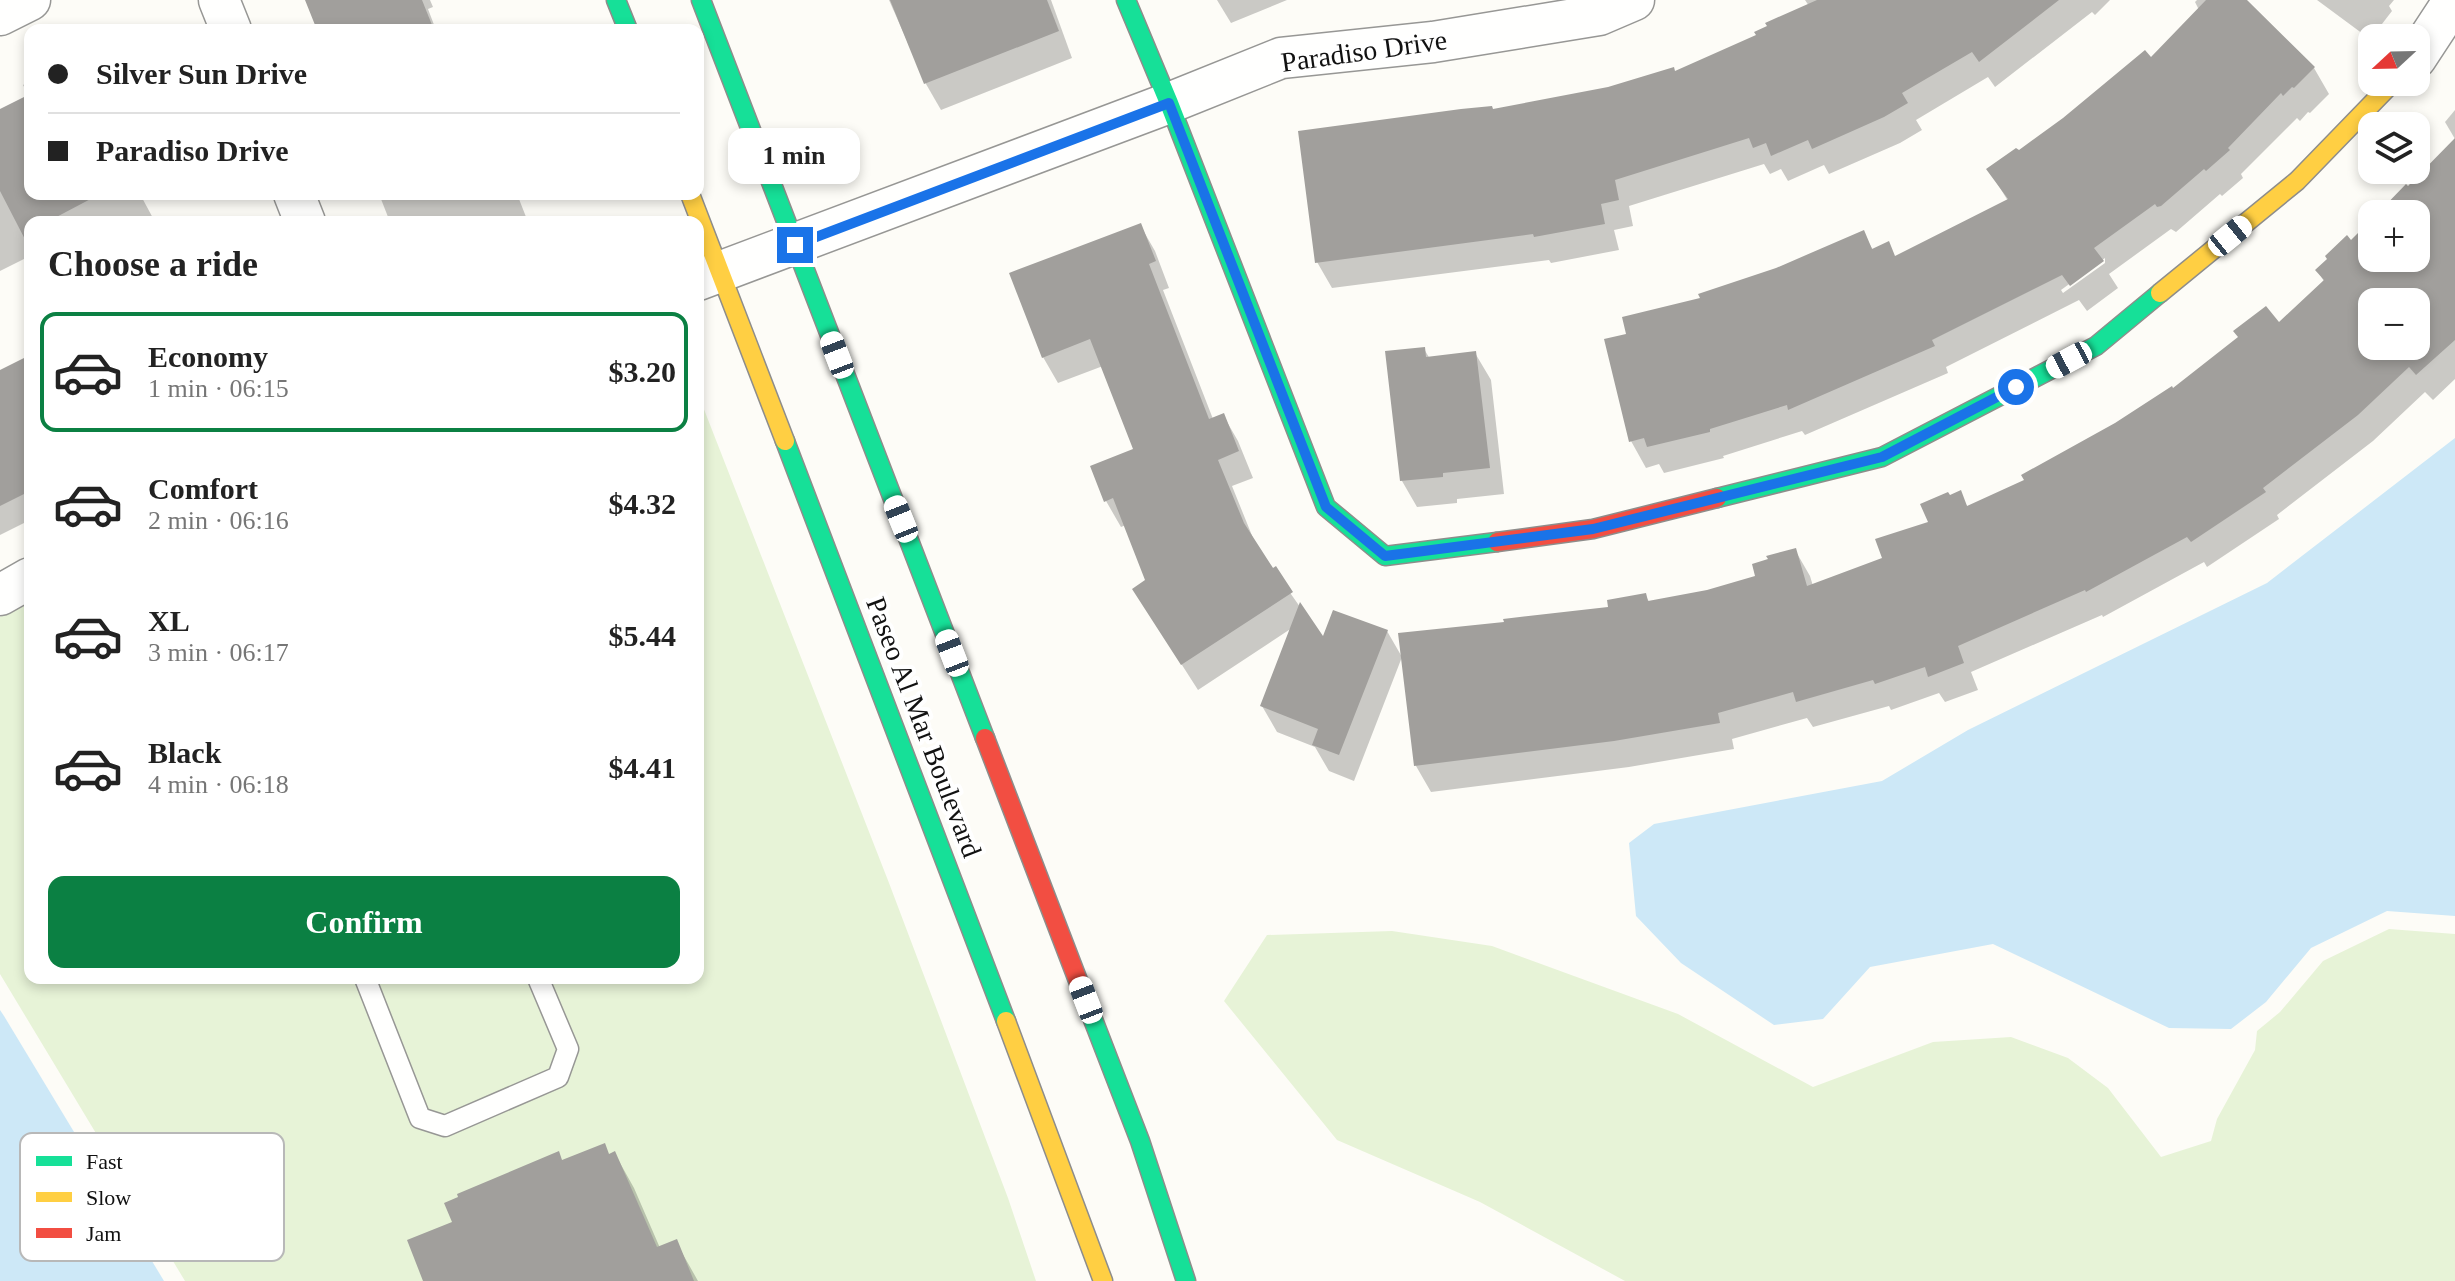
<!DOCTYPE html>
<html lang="en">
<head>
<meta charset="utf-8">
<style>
	body { margin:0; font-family:Georgia,serif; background:#f6f6f6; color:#222; height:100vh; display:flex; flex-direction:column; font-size:30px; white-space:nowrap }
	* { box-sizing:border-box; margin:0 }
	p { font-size:26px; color:#767676 }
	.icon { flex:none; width:44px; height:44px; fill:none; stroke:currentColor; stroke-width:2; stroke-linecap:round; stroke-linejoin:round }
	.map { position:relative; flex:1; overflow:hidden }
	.details { position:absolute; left:24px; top:216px; width:680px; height:768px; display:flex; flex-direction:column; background:#fff; border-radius:16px; box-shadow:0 4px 12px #0003 }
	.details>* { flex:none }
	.banner { position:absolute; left:24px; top:24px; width:680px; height:176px; border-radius:16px; box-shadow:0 4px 12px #0003; display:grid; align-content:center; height:176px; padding:0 24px; background:#fff }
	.needle { width:52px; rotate:248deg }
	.controls { position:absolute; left:2358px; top:24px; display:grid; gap:16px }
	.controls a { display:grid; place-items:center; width:72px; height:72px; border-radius:16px; background:#fff; box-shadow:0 4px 12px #0003; font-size:40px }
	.end { position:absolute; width:36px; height:36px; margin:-18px; border:10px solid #1a73e8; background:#fff; box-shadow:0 0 0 4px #fff }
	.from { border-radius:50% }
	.bubble { position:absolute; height:56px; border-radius:16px; background:#fff; box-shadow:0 4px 12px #0003; font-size:26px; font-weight:800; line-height:56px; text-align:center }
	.car { position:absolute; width:24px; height:48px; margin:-24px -12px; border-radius:10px; box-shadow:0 0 6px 2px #0007; background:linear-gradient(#fff 24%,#345 0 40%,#fff 0 76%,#345 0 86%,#fff 0) }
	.banner b { display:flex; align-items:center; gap:28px; height:76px; font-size:30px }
	.banner b+b { border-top:2px solid #e0e0e0 }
	.banner i { width:20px; height:20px; background:#222 }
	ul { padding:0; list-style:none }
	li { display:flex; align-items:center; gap:24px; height:120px; margin:0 16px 12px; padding:0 8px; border:4px solid transparent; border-radius:16px }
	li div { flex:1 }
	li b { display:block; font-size:30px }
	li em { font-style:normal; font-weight:800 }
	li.current { border-color:#0b8043 }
	li>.icon { width:72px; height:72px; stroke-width:1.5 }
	h2 { padding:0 24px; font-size:36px; line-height:96px }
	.cta { display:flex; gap:16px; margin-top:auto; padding:16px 24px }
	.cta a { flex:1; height:92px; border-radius:16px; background:#0b8043; color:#fff; font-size:32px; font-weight:800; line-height:92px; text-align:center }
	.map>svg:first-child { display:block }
	.green { fill:#e7f3d7 }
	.water { fill:#cde8f7 }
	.shadow { fill:#0003; fill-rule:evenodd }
	.building { fill:#a19f9c; fill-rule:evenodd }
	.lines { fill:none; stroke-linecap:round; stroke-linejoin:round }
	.lane-casing { stroke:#979795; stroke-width:23 }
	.street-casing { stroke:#979795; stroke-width:43 }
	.fast-casing { stroke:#8e8d8b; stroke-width:21 }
	.slow-casing { stroke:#8e8d8b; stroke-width:21 }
	.jam-casing { stroke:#8e8d8b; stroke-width:21 }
	.lane { stroke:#fffffe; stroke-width:20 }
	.street { stroke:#fffffe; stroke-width:40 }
	.fast { stroke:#16e098; stroke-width:18 }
	.slow { stroke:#ffcf43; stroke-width:18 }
	.jam { stroke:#f24e42; stroke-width:18 }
	.route { stroke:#1a73e8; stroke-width:10 }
	.labels { text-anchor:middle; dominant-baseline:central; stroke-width:8; stroke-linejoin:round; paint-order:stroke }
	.street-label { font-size:28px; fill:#111; stroke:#fff }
	.key { fill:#fff; stroke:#b8b8b8; stroke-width:2 }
	.key-label { font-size:22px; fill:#111 }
</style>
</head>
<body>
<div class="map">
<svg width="2455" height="1281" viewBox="0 0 2455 1281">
	<rect width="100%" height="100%" fill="#fdfcf7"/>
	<g class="green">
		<polygon points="698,394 889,883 1008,1198 1036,1281 185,1281 0,974 0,617 30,600 30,978 698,978"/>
		<polygon points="2389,929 2455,934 2455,1281 1625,1281 1480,1202 1337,1140 1224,1001 1267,935 1392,931 1492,946 1678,1014 1813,1087 1933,1042 2011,1037 2068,1058 2108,1088 2161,1157 2211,1141 2217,1119 2255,1050 2257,1031 2280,1012 2323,961"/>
	</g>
	<g class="water">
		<polygon points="2455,438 2455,916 2387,911 2311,948 2266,1002 2231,1029 2169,1028 1993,944 1870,967 1823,1019 1774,1025 1681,963 1636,916 1629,843 1654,824 1882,781 1968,730 2267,583"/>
		<polygon points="0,1010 4,1016 164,1281 0,1281"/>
	</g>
	<g class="shadow">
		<polygon points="307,0 430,0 433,7 428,9 436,30 319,30"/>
		<polygon points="889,0 1051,0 1072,58 941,110 926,84"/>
		<polygon points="1217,0 1287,0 1231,23"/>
		<polygon points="1805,0 2110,0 2095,15 2092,12 1995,87 1988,77 1916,120 1922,130 1900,143 1829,174 1824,165 1788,181 1781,169 1770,174 1764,164 1629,206 1633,226 1614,230 1619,250 1551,263 1549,260 1332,288 1317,262 1493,111 1608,89 1675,73 1759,36 1809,6"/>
		<path d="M2197,0H2244L2314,68L2329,94L2310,113L2308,112L2300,121L2297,118L2241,174L2243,178L2222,196L2220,194L2176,232L2171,229L2109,274L2118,288L2087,311L2079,300L1946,367L1948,373L1805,435L1802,431L1723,456L1724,458L1664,473L1659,464L1646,468L1631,441L1628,335L1702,299L1863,233L1873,250L1896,258L2008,201L1989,170L2019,153L2151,60L2199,10L2195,2ZM2105,258V263L2063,293L2061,290Z"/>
		<polygon points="2317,0 2394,0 2389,6 2392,11 2375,33 2368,27 2363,34"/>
		<polygon points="30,81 30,194 140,194 154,220 30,222 30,256 0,271 0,111 29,96 23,85"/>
		<polygon points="2455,110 2455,139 2445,122"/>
		<polygon points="379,194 532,194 519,199 528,222 390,222"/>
		<path d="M2455,202V379L2433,400L2425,392L2373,441L2277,515L2279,519L2207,567L2204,562L2103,617L2102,615L1971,672L1978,690L1945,702L1939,693L1891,710L1889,706L1813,727L1807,718L1732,739L1734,749L1629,767L1431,792L1416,766L1400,635L1506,623L1611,609L1645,595L1650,603L1707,592L1758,577L1795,550L1810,576L1813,586L1885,560L1931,523L1950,497L1960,493L1968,508L2027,481L2279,325L2325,283L2317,270L2351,243L2372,222V258H2416V214H2380ZM2372,302H2416V346H2372Z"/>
		<polygon points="1140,225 1155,251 1169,288 1163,290 1213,419 1223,415 1238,441 1253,478 1232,486 1255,543 1324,641 1387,631 1402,657 1354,781 1329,771 1315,747 1277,732 1262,706 1292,628 1198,690 1134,590 1148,581 1126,525 1121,527 1106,501 1136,450 1103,366 1058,383 1043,357"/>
		<polygon points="1424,349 1430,359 1475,353 1491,380 1504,494 1457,499 1457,503 1417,507 1402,481"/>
		<polygon points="30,357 30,520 0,535 0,372"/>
		<polygon points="615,1154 634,1188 660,1248 676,1242 698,1281 426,1281 454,1224 563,1162"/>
	</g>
	<g class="building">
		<polygon points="305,0 422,0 434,30 317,30"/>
		<polygon points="890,0 1047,0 1059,31 924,84"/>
		<polygon points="1817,0 2059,0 1979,62 1972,52 1902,93 1908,103 1884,117 1812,149 1808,140 1771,156 1766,143 1753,148 1749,138 1615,180 1619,200 1601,204 1605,224 1534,237 1533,234 1315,263 1298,131 1461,109 1492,106 1493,109 1608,87 1674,67 1675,71 1756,35 1754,32 1767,26 1765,23"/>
		<polygon points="2206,0 2247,0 2315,67 2294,88 2292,87 2283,96 2281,93 2228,148 2230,150 2206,171 2204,169 2161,206 2157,207 2155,204 2094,248 2104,261 2070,286 2062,275 1932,340 1935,346 1788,410 1787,405 1710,429 1710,432 1647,447 1644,438 1629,442 1604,339 1626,334 1622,317 1700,298 1698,294 1776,268 1864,230 1872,249 1889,241 1895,256 2008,199 1986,169 2016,148 2019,150 2063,118 2145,50 2151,57"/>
		<polygon points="30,94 30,194 100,194 47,222 30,222 30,249 0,191 0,109"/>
		<path d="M2455,138V340L2416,375L2409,367L2358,415L2263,488L2266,492L2191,542L2187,537L2086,592L2085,590L1958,646L1964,663L1928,677L1925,667L1875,684L1873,680L1796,702L1793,692L1718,713L1720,723L1614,741L1414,766L1398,633L1504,622L1503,619L1608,607L1607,600L1646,593L1648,601L1707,590L1755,576L1752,564L1768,559L1766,556L1796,548L1807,586L1882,558L1875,539L1928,522L1920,504L1948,492L1950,495L1961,490L1967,506L2024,480L2021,475L2115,423L2172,386L2173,388L2238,337L2233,331L2266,306L2279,322L2324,280L2315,270L2327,259L2325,256L2347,235L2351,240L2372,219V258H2416V214H2377L2406,184L2408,186ZM2372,302H2416V346H2372Z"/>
		<polygon points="1141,223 1156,261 1149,264 1209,419 1224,413 1239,451 1218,460 1244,523 1273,568 1276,566 1293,592 1181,665 1132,589 1145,580 1113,498 1104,502 1090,466 1133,449 1090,339 1042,358 1009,273"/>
		<polygon points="1425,347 1426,357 1476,351 1490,468 1443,473 1443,477 1400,481 1385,351"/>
		<polygon points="30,355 30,491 0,506 0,370"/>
		<polygon points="1300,602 1323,636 1333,610 1388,630 1339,755 1312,745 1318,729 1260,706"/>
		<polygon points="605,1143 609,1154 615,1151 657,1247 677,1239 694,1281 423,1281 407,1240 452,1222 444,1203 458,1197 457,1194 559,1151 562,1160"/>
	</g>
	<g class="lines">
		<g class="lane-casing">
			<polyline id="lane" points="365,978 420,1118 445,1126 558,1077 568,1049 538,978"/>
		</g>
		<g class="street-casing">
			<g id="street">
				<polyline points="219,0 231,30"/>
				<polyline points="0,15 30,0"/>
				<polyline points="2416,58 2454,0"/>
				<polyline points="294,194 305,222"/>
				<polyline points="698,280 1169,103 1281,58 1433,42 1599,15 1634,0"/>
				<polyline points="0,595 30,578"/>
			</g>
		</g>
		<g class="fast-casing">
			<g id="fast">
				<polyline points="616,0 628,30"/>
				<polyline points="701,0 985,738"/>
				<polyline points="1126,0 1169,103 1326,507 1385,556 1497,542"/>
				<polyline points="785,441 1006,1021"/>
				<polyline points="1717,498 1882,457 2096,346 2160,293"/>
				<polyline points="1087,1004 1140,1141 1186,1281"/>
			</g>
		</g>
		<g class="slow-casing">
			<g id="slow">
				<polyline points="690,194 785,441"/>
				<polyline points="2160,293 2297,181 2393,82"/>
				<polyline points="1006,1021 1103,1281"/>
			</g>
		</g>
		<g class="jam-casing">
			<g id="jam">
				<polyline points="1497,542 1593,529 1717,498"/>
				<polyline points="985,738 1087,1004"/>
			</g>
		</g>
		<use href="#lane" class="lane"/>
		<use href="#street" class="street"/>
		<use href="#fast" class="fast"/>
		<use href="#slow" class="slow"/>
		<use href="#jam" class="jam"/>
	</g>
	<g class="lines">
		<polyline class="route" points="795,245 1169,103 1326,507 1385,556 1593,529 1882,457 2016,387"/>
	</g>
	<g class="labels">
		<g class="street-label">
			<text transform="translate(1364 51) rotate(-8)">Paradiso Drive</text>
			<text transform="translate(924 727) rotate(69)">Paseo Al Mar Boulevard</text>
		</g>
	</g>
	<rect x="20" y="1133" width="264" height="128" rx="12" class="key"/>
	<rect x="36" y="1156" width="36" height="10" fill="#16e098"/>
	<rect x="36" y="1192" width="36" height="10" fill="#ffcf43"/>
	<rect x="36" y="1228" width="36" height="10" fill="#f24e42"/>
	<g class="key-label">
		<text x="86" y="1169">Fast</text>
		<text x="86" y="1205">Slow</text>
		<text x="86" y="1241">Jam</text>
	</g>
</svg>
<div class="controls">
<a><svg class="needle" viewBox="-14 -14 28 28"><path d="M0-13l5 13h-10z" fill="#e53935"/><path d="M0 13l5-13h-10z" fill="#767676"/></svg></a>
<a><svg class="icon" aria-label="layers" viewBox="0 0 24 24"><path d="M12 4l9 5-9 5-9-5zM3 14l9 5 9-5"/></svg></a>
<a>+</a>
<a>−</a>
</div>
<i class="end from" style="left:2016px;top:387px"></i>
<i class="end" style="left:795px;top:245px"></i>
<div class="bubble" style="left:728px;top:128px;width:132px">1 min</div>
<i class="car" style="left:2230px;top:236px;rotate:51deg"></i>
<i class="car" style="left:837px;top:355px;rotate:339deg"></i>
<i class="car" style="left:2069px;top:360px;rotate:242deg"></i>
<i class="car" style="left:901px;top:519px;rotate:338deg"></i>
<i class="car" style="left:952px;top:653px;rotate:339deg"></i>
<i class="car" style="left:1086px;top:1000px;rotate:339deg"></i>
<div class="banner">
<b><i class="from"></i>Silver Sun Drive</b>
<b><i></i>Paradiso Drive</b>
</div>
<section class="details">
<h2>Choose a ride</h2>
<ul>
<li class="current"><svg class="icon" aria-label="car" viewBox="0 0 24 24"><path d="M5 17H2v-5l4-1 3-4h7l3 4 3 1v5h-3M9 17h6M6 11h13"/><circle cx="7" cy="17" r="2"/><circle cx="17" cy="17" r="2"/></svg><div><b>Economy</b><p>1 min · 06:15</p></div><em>$3.20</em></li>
<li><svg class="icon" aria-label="car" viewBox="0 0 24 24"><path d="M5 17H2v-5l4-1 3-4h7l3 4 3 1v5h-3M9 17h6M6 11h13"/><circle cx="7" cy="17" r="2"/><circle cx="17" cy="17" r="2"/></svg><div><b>Comfort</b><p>2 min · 06:16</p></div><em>$4.32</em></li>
<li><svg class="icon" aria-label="car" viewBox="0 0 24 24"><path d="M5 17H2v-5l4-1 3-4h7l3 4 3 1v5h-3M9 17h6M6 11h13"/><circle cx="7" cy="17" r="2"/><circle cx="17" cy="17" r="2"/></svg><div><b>XL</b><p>3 min · 06:17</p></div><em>$5.44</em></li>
<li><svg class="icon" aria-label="car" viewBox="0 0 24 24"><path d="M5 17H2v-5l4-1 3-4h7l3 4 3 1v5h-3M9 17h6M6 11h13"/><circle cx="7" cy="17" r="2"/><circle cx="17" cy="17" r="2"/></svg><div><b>Black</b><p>4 min · 06:18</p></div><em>$4.41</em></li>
</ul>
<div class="cta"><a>Confirm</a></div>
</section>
</div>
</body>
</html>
